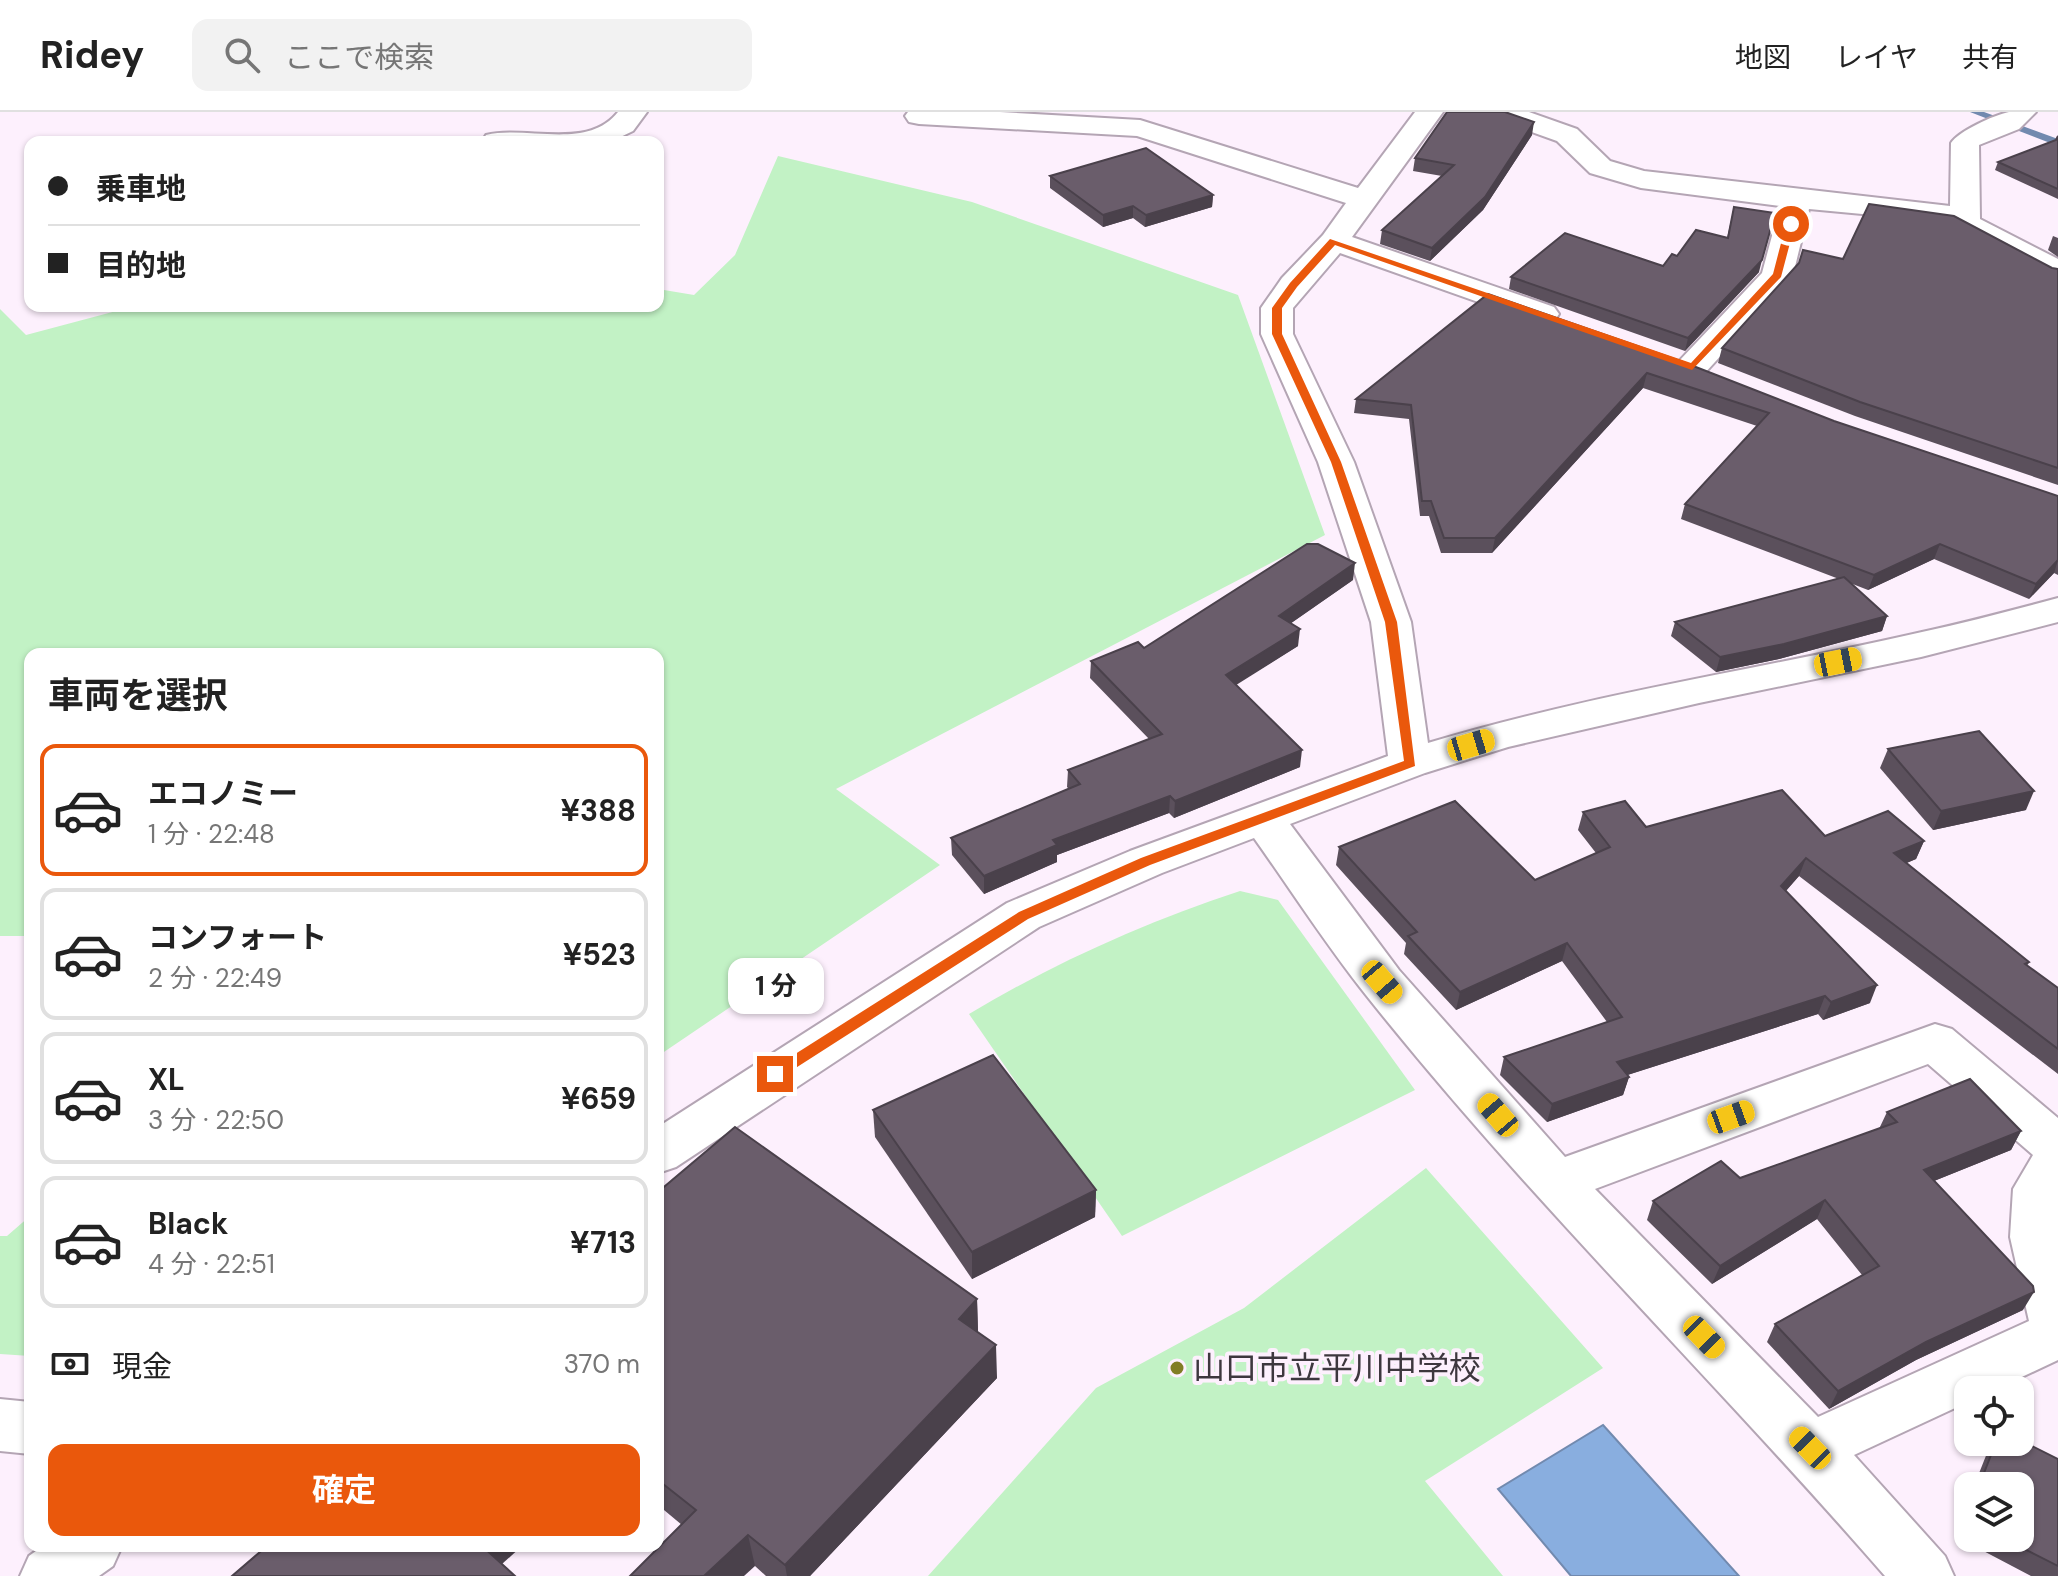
<!DOCTYPE html>
<html lang="ja">
<head>
<meta charset="utf-8">
<style>
	body { margin:0; font-family:"DM Sans","Noto Sans JP",sans-serif; background:#f2f2f2; color:#222; height:100vh; display:flex; flex-direction:column; font-size:30px; white-space:nowrap }
	* { box-sizing:border-box; margin:0 }
	p { font-size:26px; color:#767676 }
	.icon { flex:none; width:44px; height:44px; fill:none; stroke:currentColor; stroke-width:2; stroke-linecap:round; stroke-linejoin:round }
	.map { position:relative; flex:1; overflow:hidden }
	.details { position:absolute; left:24px; top:536px; width:640px; height:904px; display:flex; flex-direction:column; background:#fff; border-radius:16px; box-shadow:0 2px 6px #0004 }
	.details>* { flex:none }
	.banner { position:absolute; left:24px; top:24px; width:640px; height:176px; border-radius:16px; box-shadow:0 2px 6px #0004; display:grid; align-content:center; height:176px; padding:0 24px; background:#fff }
	.tools { position:absolute; left:1954px; top:1264px; display:grid; gap:16px }
	.tools a { display:grid; place-items:center; width:80px; height:80px; border-radius:16px; background:#fff; box-shadow:0 2px 6px #0004; font-size:40px }
	.end { position:absolute; width:36px; height:36px; margin:-18px; border:10px solid #ea580c; background:#fff; box-shadow:0 0 0 4px #fff }
	.from { border-radius:50% }
	.bubble { position:absolute; height:56px; border-radius:16px; background:#fff; box-shadow:0 2px 6px #0004; font-size:26px; font-weight:700; line-height:56px; text-align:center }
	.car { position:absolute; width:24px; height:48px; margin:-24px -12px; border-radius:10px; box-shadow:0 0 6px 2px #0007; background:linear-gradient(#f5c518 24%,#345 0 40%,#f5c518 0 76%,#345 0 86%,#f5c518 0) }
	.banner b { display:flex; align-items:center; gap:28px; height:76px; font-size:30px }
	.banner b+b { border-top:2px solid #e0e0e0 }
	.banner i { width:20px; height:20px; background:#222 }
	ul { padding:0; list-style:none }
	li { display:flex; align-items:center; gap:24px; height:132px; margin:0 16px 12px; padding:0 8px; border:4px solid #e0e0e0; border-radius:16px }
	li div { flex:1 }
	li b { display:block; font-size:30px }
	li em { font-style:normal; font-weight:700 }
	li.active { border-color:#ea580c }
	li>.icon { width:72px; height:72px; stroke-width:1.5 }
	h2 { padding:0 24px; font-size:36px; line-height:96px }
	.pay { display:flex; align-items:center; gap:20px; height:88px; padding:0 24px; font-size:30px }
	.pay p { margin-inline-start:auto }
	.cta { display:flex; gap:16px; margin-top:auto; padding:16px 24px }
	.cta a { flex:1; height:92px; border-radius:16px; background:#ea580c; color:#fff; font-size:32px; font-weight:700; line-height:92px; text-align:center }
	header { display:flex; align-items:center; gap:48px; box-sizing:border-box; height:112px; padding:0 40px; background:#fff; border-bottom:2px solid #e0e0e0 }
	header strong { font-size:38px }
	nav { display:flex; gap:44px; margin-inline-start:auto; font-size:28px }
	.search { width:560px; height:72px; background:#f2f2f2; display:flex; align-items:center; gap:20px; box-sizing:border-box; padding:0 28px; border-radius:16px; color:#767676; font-size:30px }
	.map>svg:first-child { display:block }
	.green { fill:#c2f2c5 }
	.water { fill:#89aedf; stroke:#728aaf; stroke-width:2 }
	.lines { fill:none; stroke-linecap:round; stroke-linejoin:round }
	.stream { fill:#728aaf; fill-rule:evenodd }
	.minor-casing { stroke:#b4a5b4; stroke-width:4 }
	.minor { fill:#fff; fill-rule:evenodd }
	.wall { fill:#5b505c }
	.shaded-wall { fill:#4a414b }
	.building { fill:#6a5d6b; stroke:#4a414b; stroke-width:2 }
	.route { fill:#ea580c }
	.poi-dot { fill:#817d24; stroke:#fdf0fd; stroke-width:3 }
	.labels { text-anchor:middle; dominant-baseline:central; stroke-width:8; stroke-linejoin:round; paint-order:stroke }
	.near-poi-label { font-size:32px; fill:#3d373e; stroke:#fdf0fd; text-anchor:start }
</style>
</head>
<body>
<header>
<strong>Ridey</strong>
<div class="search"><svg class="icon" aria-label="search" viewBox="0 0 24 24"><circle cx="10" cy="10" r="6"/><path d="M15 15l6 6"/></svg>ここで検索</div>
<nav><a>地図</a><a>レイヤ</a><a>共有</a></nav>
</header>
<div class="map">
<svg width="2058" height="1464" viewBox="0 0 2058 1464">
	<rect width="100%" height="100%" fill="#fdf0fd"/>
	<g class="green">
		<polygon points="778,44 972,90 1238,183 1325,423 836,677 940,753 658,944 658,542 30,542 30,824 0,824 0,197 26,223 135,194 658,194 658,177 694,183 735,143"/>
		<path d="M1240,779L1278,788L1415,978L1122,1124L969,902C1054,851 1146,810 1240,779Z"/>
		<polygon points="1426,1056 1603,1256 1425,1369 1503,1464 928,1464 1096,1276 1244,1196"/>
		<polygon points="30,1104 30,1244 0,1242 0,1124 7,1124"/>
	</g>
	<polygon class="water" points="1603,1313 1739,1464 1571,1464 1498,1377"/>
	<g class="lines">
		<polygon class="stream" points="1970,0 1984,0 2058,27 2058,34"/>
		<g class="minor-casing">
			<g id="minor">
				<path d="M618,0H647L633,19L610,30L482,29L486,23C527,13 587,39 618,0Z"/>
				<path d="M908,0H1000L1140,8L1358,76L1415,0H1443L1352,125L1554,195L1559,202L1554,209L1543,212L1532,209L1340,141L1293,196V222L1354,350L1411,510L1428,631C1590,582 1757,558 1922,520C1968,510 2013,498 2058,486V510L1921,545L1699,591L1508,635L1425,661L1290,712L1399,858L1565,1045L1935,912L1952,917L2058,1006V1248L1994,1278H1968V1290L1854,1343L1945,1444L1954,1464H1885C1715,1268 1528,1087 1366,883C1326,833 1291,778 1254,726L1162,761L1039,815L676,1055L658,1061V1015L1007,791L1130,739L1388,644L1371,510L1318,350L1261,222V196L1282,166L1323,123L1346,91L1137,24L919,12L909,10L905,4ZM1928,952L2033,1043L2013,1077L2010,1125L2029,1209L1818,1305L1595,1077Z"/>
				<path d="M1489,0H1529L1577,17L1610,49L1644,59L1950,94L1951,31C1959,19 1994,3 2009,0C2017,0 2028,0 2036,0L2019,17L1979,33L1980,107L2058,147V169L2047,167L1999,139L1937,109L1809,97L1793,163L1788,170L1704,262L1692,265L1680,262L1675,255L1680,248L1762,161L1780,94L1641,76L1590,61L1557,29L1493,6Z"/>
				<polygon points="0,1287 30,1290 30,1342 0,1339"/>
				<polygon points="43,1434 122,1434 113,1454 99,1464 20,1464 29,1444"/>
			</g>
		</g>
		<use href="#minor" class="minor"/>
	</g>
	<g class="wall">
		<polygon points="1532,23 1483,98 1430,149 1380,132 1382,118 1442,64 1413,59 1415,46"/>
		<polygon points="2058,24 2058,87 1995,58 1998,50 2056,28"/>
		<polygon points="1050,64 1213,83 1212,95 1145,115 1133,106 1103,115 1050,76"/>
		<polygon points="1734,95 1759,160 1685,239 1509,177 1511,165 1663,154 1677,144 1727,126"/>
		<polygon points="2053,124 2058,126 2058,145 2048,138"/>
		<polygon points="1843,147 2058,157 2058,373 1855,304 1718,251 1722,236"/>
		<polygon points="1488,182 1834,309 2058,384 2058,463 2054,461 2029,487 1934,447 1868,478 1850,471 1887,504 1882,519 1779,547 1716,560 1671,524 1675,510 1839,467 1681,407 1685,392 1757,314 1643,276 1492,441 1441,441 1429,404 1420,404 1409,307 1354,301 1356,287"/>
		<polygon points="1353,468 1291,511 1298,534 1236,572 1300,655 1174,706 1169,701 1057,743 1057,750 984,782 952,743 951,726 1069,677 1067,675 1068,658 1149,627 1090,566 1091,549 1144,536"/>
		<polygon points="1888,637 2026,698 1933,718 1880,656"/>
		<polygon points="1583,700 1646,715 1924,729 1916,747 1906,751 2029,850 2027,854 2058,876 2058,962 1799,764 1786,779 1870,891 1823,908 1818,902 1627,963 1629,965 1623,983 1547,1010 1500,963 1504,945 1607,910 1562,849 1456,898 1404,842 1406,831 1336,753 1339,735 1535,768 1596,741 1578,718"/>
		<polygon points="873,998 1096,1078 1095,1105 972,1167 875,1025"/>
		<polygon points="1887,1000 2021,1019 2011,1038 1934,1069 2023,1198 1916,1248 1829,1297 1767,1230 1775,1212 1862,1163 1817,1107 1712,1172 1647,1108 1653,1089 1740,1066 1879,1017"/>
		<polygon points="658,1080 977,1187 978,1220 997,1266 810,1464 766,1464 755,1454 682,1413 658,1393"/>
		<polygon points="1993,1330 2020,1330 2058,1347 2058,1464 2031,1464 1955,1424 1968,1391 1968,1426 2020,1426 2020,1374 1974,1374 1989,1336"/>
	</g>
	<g class="shaded-wall">
		<polygon points="1534,10 1532,23 1483,98 1430,149 1432,136"/>
		<polygon points="1213,83 1212,95 1145,115 1146,103"/>
		<polygon points="1133,94 1133,106 1103,115 1103,103"/>
		<polygon points="1762,148 1759,160 1685,239 1688,226"/>
		<polygon points="1647,261 1643,276 1492,441 1495,426"/>
		<polygon points="1940,432 1934,447 1868,478 1874,463"/>
		<polygon points="2058,448 2054,461 2029,487 2036,472"/>
		<polygon points="1355,451 1353,468 1277,521 1279,504"/>
		<polygon points="1887,504 1882,519 1779,547 1716,560 1720,545"/>
		<polygon points="1300,517 1298,534 1225,580 1226,563"/>
		<polygon points="1302,638 1300,655 1174,706 1175,689"/>
		<polygon points="2034,679 2026,698 1933,718 1941,699"/>
		<polygon points="1170,684 1169,701 1057,743 1057,750 984,782 984,764 1053,728"/>
		<polygon points="1924,729 1916,747 1886,760 1894,741"/>
		<polygon points="1806,746 1799,764 1774,792 1781,774"/>
		<polygon points="1567,831 1562,849 1456,898 1460,880"/>
		<polygon points="1877,873 1870,891 1823,908 1831,890"/>
		<polygon points="1825,884 1818,902 1612,968 1617,950"/>
		<polygon points="1629,965 1623,983 1547,1010 1552,992"/>
		<polygon points="2021,1019 2011,1038 1914,1077 1924,1058"/>
		<polygon points="1096,1078 1095,1105 972,1167 972,1140"/>
		<polygon points="1825,1088 1817,1107 1712,1172 1720,1154"/>
		<polygon points="2034,1180 2023,1198 1916,1248 1829,1297 1838,1279 1926,1230"/>
		<polygon points="977,1187 978,1220 959,1207"/>
		<polygon points="996,1233 997,1266 810,1464 787,1464 785,1453"/>
		<polygon points="748,1423 755,1454 744,1464 704,1464"/>
		<polygon points="480,1434 522,1434 491,1462"/>
	</g>
	<g class="building">
		<polygon points="1447,0 1505,0 1534,10 1485,85 1432,136 1382,118 1454,53 1415,46"/>
		<polygon points="2058,24 2058,77 1998,50 2056,28"/>
		<polygon points="1146,36 1213,83 1146,103 1133,94 1103,103 1050,64"/>
		<polygon points="1869,92 1954,104 2052,156 2058,157 2058,356 1860,290 1722,236 1799,151 1803,138 1843,147"/>
		<polygon points="1734,95 1775,101 1762,148 1688,226 1511,165 1565,121 1663,154 1672,142 1677,144 1696,118 1728,126"/>
		<polygon points="1488,182 1683,250 1834,309 2058,384 2058,448 2036,472 1940,432 1874,463 1685,392 1769,301 1647,261 1495,426 1444,426 1431,389 1422,389 1411,293 1356,287"/>
		<polygon points="1307,432 1318,432 1355,451 1279,504 1300,517 1226,563 1302,638 1175,689 1170,684 1053,728 1057,733 984,764 951,726 1080,672 1068,658 1162,622 1091,549 1138,530 1144,536"/>
		<polygon points="1844,465 1887,504 1784,532 1720,545 1675,510"/>
		<polygon points="1979,619 2034,679 1941,699 1888,637"/>
		<polygon points="1782,678 1825,724 1888,699 1924,729 1894,741 2029,850 2025,852 2058,876 2058,937 1806,746 1781,774 1877,873 1831,890 1825,884 1617,950 1629,965 1552,992 1504,945 1622,905 1567,831 1460,880 1408,824 1417,820 1339,735 1455,689 1535,768 1610,735 1583,700 1625,689 1646,715"/>
		<polygon points="993,943 1096,1078 972,1140 873,998"/>
		<polygon points="1970,967 2021,1019 1924,1058 2033,1174 2034,1180 1926,1230 1838,1279 1775,1212 1879,1154 1825,1088 1720,1154 1653,1089 1721,1049 1740,1066 1897,1010 1887,1000"/>
		<polygon points="735,1015 977,1187 959,1207 996,1233 785,1453 748,1423 704,1464 630,1464 696,1398 658,1368 658,1080"/>
		<polygon points="2020,1328 2058,1347 2058,1454 2003,1426 2020,1426 2020,1374 1979,1374 1996,1330 2020,1330"/>
		<polygon points="267,1434 482,1434 515,1464 232,1464"/>
	</g>
	<polygon class="route" points="1791,110 1795,112 1781,165 1692,258 1335,133 1297,175 1282,196 1282,222 1341,350 1397,510 1415,654 1150,753 1028,807 780,966 770,966 770,958 1019,800 1141,746 1404,649 1385,510 1331,350 1272,222 1272,196 1290,171 1330,127 1691,251 1773,162 1786,112"/>
	<circle class="poi-dot" cx="1177" cy="1256" r="8"/>
	<g class="labels">
		<g class="near-poi-label">
			<text x="1193" y="1256">山口市立平川中学校</text>
		</g>
	</g>
</svg>
<div class="tools">
<a><svg class="icon" aria-label="locate" viewBox="0 0 24 24"><circle cx="12" cy="12" r="6"/><path d="M12 2v4M12 18v4M2 12h4M18 12h4"/></svg></a>
<a><svg class="icon" aria-label="layers" viewBox="0 0 24 24"><path d="M12 4l9 5-9 5-9-5zM3 14l9 5 9-5"/></svg></a>
</div>
<i class="end from" style="left:1791px;top:112px"></i>
<i class="end" style="left:775px;top:962px"></i>
<div class="bubble" style="left:728px;top:846px;width:96px">1 分</div>
<i class="car" style="left:1838px;top:550px;rotate:79deg"></i>
<i class="car" style="left:1471px;top:633px;rotate:73deg"></i>
<i class="car" style="left:1382px;top:870px;rotate:139deg"></i>
<i class="car" style="left:1498px;top:1003px;rotate:319deg"></i>
<i class="car" style="left:1731px;top:1005px;rotate:70deg"></i>
<i class="car" style="left:1704px;top:1225px;rotate:136deg"></i>
<i class="car" style="left:1810px;top:1336px;rotate:316deg"></i>
<div class="banner">
<b><i class="from"></i>乗車地</b>
<b><i></i>目的地</b>
</div>
<section class="details">
<h2>車両を選択</h2>
<ul>
<li class="active"><svg class="icon" aria-label="car" viewBox="0 0 24 24"><path d="M5 17H2v-5l4-1 3-4h7l3 4 3 1v5h-3M9 17h6M6 11h13"/><circle cx="7" cy="17" r="2"/><circle cx="17" cy="17" r="2"/></svg><div><b>エコノミー</b><p>1 分 · 22:48</p></div><em>¥388</em></li>
<li><svg class="icon" aria-label="car" viewBox="0 0 24 24"><path d="M5 17H2v-5l4-1 3-4h7l3 4 3 1v5h-3M9 17h6M6 11h13"/><circle cx="7" cy="17" r="2"/><circle cx="17" cy="17" r="2"/></svg><div><b>コンフォート</b><p>2 分 · 22:49</p></div><em>¥523</em></li>
<li><svg class="icon" aria-label="car" viewBox="0 0 24 24"><path d="M5 17H2v-5l4-1 3-4h7l3 4 3 1v5h-3M9 17h6M6 11h13"/><circle cx="7" cy="17" r="2"/><circle cx="17" cy="17" r="2"/></svg><div><b>XL</b><p>3 分 · 22:50</p></div><em>¥659</em></li>
<li><svg class="icon" aria-label="car" viewBox="0 0 24 24"><path d="M5 17H2v-5l4-1 3-4h7l3 4 3 1v5h-3M9 17h6M6 11h13"/><circle cx="7" cy="17" r="2"/><circle cx="17" cy="17" r="2"/></svg><div><b>Black</b><p>4 分 · 22:51</p></div><em>¥713</em></li>
</ul>
<div class="pay"><svg class="icon" aria-label="cash" viewBox="0 0 24 24"><path d="M3 7h18v10H3z"/><circle cx="12" cy="12" r="2"/></svg>現金<p>370 m</p></div>
<div class="cta"><a>確定</a></div>
</section>
</div>
</body>
</html>
